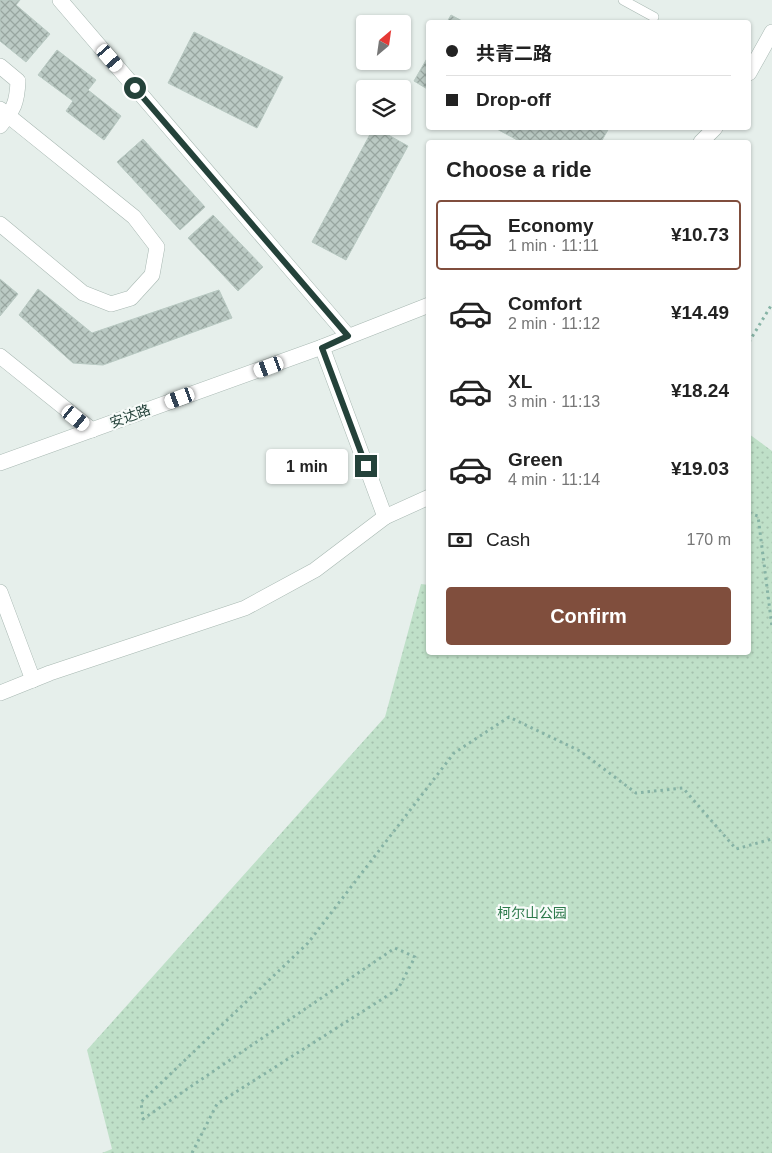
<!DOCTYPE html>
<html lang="en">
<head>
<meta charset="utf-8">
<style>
	body { margin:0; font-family:Helvetica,"Noto Sans SC",sans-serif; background:#f2f2f2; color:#222; height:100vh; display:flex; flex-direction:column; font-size:19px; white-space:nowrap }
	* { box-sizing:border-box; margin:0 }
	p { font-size:16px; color:#767676 }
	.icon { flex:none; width:28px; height:28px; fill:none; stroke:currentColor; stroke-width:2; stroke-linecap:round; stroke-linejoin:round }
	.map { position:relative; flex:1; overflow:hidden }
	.sheet { position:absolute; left:426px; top:140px; width:325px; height:515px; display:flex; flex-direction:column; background:#fff; border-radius:5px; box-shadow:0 1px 4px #0004 }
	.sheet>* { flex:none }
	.hud { position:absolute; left:426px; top:20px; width:325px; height:110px; border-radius:5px; box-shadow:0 1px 4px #0004; display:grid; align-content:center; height:110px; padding:0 20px; background:#fff }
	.needle { width:32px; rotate:29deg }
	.tools { position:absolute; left:356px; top:15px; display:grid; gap:10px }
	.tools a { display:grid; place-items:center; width:55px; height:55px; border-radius:5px; background:#fff; box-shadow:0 1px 4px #0004; font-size:25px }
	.end { position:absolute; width:22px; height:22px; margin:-11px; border:6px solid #24423a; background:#fff; box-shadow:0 0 0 2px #fff }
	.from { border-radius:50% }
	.bubble { position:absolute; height:35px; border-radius:5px; background:#fff; box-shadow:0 1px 4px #0004; font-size:16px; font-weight:800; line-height:35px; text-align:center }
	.car { position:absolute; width:15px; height:30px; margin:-15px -8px; border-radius:6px; box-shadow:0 0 4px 1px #0007; background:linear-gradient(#fff 24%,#345 0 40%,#fff 0 76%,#345 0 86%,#fff 0) }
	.hud b { display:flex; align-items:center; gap:18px; height:48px; font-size:19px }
	.hud b+b { border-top:1px solid #e0e0e0 }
	.hud i { width:12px; height:12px; background:#222 }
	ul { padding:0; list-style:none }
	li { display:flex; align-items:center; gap:15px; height:70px; margin:0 10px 8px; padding:0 10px; border:2px solid transparent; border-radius:5px }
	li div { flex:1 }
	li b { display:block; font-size:19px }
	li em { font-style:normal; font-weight:800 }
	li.active { border-color:#804e3d }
	li>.icon { width:45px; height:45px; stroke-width:1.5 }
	h2 { padding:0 20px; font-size:22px; line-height:60px }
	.pay { display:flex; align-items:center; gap:12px; height:55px; padding:0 20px; font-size:19px }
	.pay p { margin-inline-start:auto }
	.button { display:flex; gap:10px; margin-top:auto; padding:10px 20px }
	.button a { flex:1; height:58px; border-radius:5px; background:#804e3d; color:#fff; font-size:20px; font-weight:800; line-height:58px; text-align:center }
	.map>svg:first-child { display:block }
	.park { fill:url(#park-dots) }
	.building { fill:url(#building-cross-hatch); stroke:#b8c9c2 }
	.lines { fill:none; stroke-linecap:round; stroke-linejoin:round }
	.service-casing { stroke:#a8b8b2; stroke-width:10 }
	.minor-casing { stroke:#a8b8b2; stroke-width:16 }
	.tertiary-casing { stroke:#a8b8b2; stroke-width:16 }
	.path { stroke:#86b3a5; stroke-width:3; stroke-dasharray:2.5 4; stroke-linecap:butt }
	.service { stroke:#fff; stroke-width:9 }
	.minor { stroke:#fff; stroke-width:15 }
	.tertiary { stroke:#fff; stroke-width:15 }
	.route { stroke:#24423a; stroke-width:6 }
	.labels { text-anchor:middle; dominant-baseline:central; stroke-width:4.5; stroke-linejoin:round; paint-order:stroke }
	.street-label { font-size:14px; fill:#24423a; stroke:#f7fbf9 }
	.park-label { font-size:14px; fill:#2d7a4b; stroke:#f7fbf9 }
</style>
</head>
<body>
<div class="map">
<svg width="772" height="1153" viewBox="0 0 772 1153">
	<defs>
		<pattern id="park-dots" width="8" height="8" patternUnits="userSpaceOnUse" patternTransform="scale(1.25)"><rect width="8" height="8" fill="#bfe0c8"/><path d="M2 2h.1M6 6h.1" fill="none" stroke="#a4c1ad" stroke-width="1.8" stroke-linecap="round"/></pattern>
		<pattern id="building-cross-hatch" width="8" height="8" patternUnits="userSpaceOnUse" patternTransform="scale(1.25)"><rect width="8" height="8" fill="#bbcac4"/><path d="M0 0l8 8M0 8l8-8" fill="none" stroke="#98a6a0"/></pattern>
	</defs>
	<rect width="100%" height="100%" fill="#e6efeb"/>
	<polygon class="park" points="749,434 772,451 772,1153 102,1153 112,1149 87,1050 385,717 421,584 429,585 429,652 749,652"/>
	<g class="building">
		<polygon points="0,0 20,0 16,5 50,34 26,62 0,41"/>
		<polygon points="451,15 464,22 447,22"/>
		<polygon points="194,32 283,77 257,128 168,83"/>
		<polygon points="57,50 96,80 88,90 121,116 104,140 66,111 73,101 38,75"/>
		<polygon points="429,55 429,90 414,81"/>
		<polygon points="374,127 408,146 346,260 312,242"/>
		<polygon points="495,128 609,128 601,142 521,142"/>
		<polygon points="143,139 205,207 180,230 117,162"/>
		<polygon points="213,215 263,267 238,291 188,238"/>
		<polygon points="0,279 18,294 0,316"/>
		<polygon points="38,289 92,333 219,290 232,318 103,365 73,363 19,315"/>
	</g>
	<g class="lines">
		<g class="service-casing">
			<polyline id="service" points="623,0 654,17"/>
		</g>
		<g class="minor-casing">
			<g id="minor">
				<polyline points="60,0 348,336"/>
				<path d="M0,66L18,81C17,103 14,109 0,126"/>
				<polyline points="0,109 134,217 157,247 152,275 131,298 111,304 83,293 0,224"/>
				<polyline points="0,356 92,430"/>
				<polyline points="385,517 429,497"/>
				<polyline points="0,592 33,680"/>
				<polyline points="0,693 50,673 245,608 315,570 385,517 322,347"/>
			</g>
		</g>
		<g class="tertiary-casing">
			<g id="tertiary">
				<polyline points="749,73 772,32"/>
				<polyline points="701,142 715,128"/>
				<polyline points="0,463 322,347 429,305"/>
			</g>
		</g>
		<g class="path">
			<polyline points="749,342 772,304"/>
			<polyline points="749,513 758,516 772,627"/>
			<polyline points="192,1153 217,1104 398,989 415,957 395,948 143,1119 141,1102 308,943 454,753 509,717 580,751 636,793 683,788 736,849 772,839"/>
		</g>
		<use href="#service" class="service"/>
		<use href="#minor" class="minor"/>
		<use href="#tertiary" class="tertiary"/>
	</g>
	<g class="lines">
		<polyline class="route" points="135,88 348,336 322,348 366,466"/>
	</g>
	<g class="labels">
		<g class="street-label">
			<text transform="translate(130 416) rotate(-20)">安达路</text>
		</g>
		<g class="park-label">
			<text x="532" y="913">柯尔山公园</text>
		</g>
	</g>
</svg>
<div class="tools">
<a><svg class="needle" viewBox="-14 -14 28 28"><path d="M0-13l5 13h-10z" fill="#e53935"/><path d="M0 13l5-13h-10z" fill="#767676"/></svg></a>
<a><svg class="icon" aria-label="layers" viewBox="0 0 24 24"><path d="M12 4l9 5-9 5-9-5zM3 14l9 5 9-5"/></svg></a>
</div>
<i class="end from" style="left:135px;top:88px"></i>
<i class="end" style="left:366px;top:466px"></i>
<div class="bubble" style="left:266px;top:449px;width:82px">1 min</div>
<i class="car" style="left:110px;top:58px;rotate:139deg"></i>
<i class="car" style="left:269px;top:367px;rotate:250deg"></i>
<i class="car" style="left:180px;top:398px;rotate:250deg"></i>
<i class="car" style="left:76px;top:418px;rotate:129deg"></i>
<div class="hud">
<b><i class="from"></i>共青二路</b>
<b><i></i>Drop-off</b>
</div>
<section class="sheet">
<h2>Choose a ride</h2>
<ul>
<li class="active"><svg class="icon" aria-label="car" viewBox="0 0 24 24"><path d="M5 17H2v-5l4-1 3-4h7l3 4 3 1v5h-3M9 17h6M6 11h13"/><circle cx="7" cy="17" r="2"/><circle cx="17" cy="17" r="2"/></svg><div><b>Economy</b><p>1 min · 11:11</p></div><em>¥10.73</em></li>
<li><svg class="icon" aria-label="car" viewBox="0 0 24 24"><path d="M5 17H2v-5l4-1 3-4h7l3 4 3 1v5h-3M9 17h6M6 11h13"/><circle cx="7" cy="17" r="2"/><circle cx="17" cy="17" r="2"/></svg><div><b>Comfort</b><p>2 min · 11:12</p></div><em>¥14.49</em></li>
<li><svg class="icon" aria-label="car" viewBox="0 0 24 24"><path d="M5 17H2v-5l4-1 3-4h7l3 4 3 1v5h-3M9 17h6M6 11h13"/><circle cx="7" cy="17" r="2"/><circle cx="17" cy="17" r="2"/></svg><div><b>XL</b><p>3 min · 11:13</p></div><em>¥18.24</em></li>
<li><svg class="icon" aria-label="car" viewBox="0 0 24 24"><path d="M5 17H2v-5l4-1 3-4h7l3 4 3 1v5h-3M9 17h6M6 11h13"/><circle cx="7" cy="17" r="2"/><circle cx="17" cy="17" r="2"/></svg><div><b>Green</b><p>4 min · 11:14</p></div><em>¥19.03</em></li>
</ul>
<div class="pay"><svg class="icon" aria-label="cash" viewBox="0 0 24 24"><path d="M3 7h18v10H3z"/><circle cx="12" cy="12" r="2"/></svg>Cash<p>170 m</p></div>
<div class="button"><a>Confirm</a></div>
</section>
</div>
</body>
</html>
